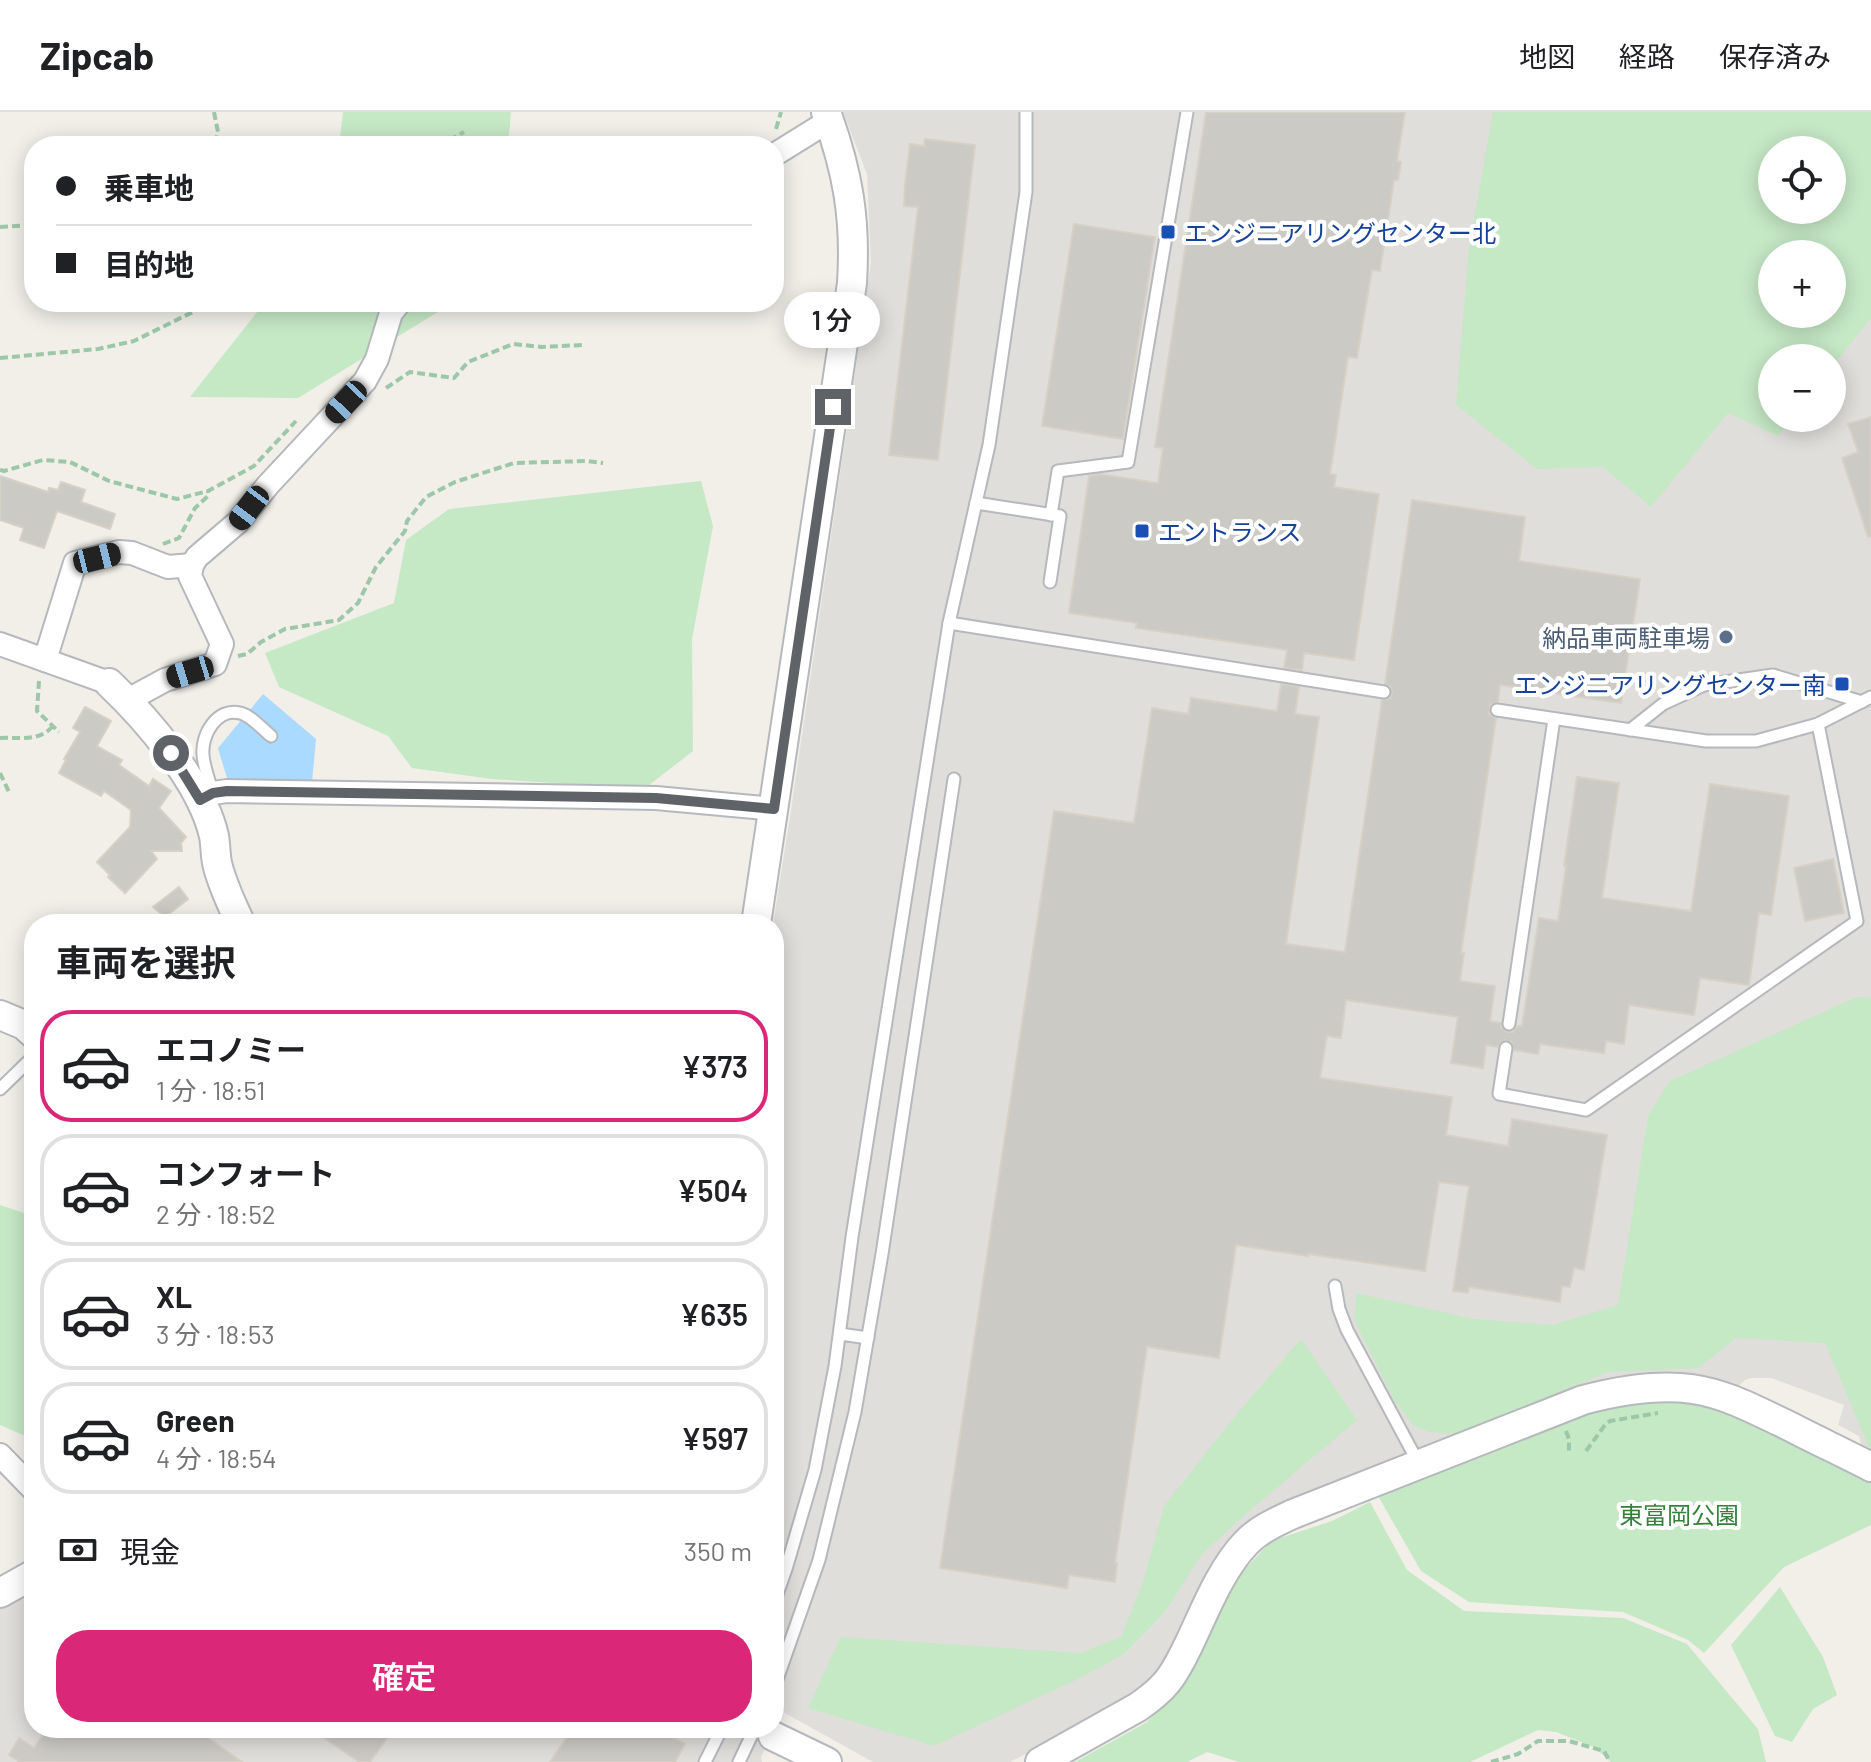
<!DOCTYPE html>
<html lang="ja">
<head>
<meta charset="utf-8">
<style>
	body { margin:0; font-family:Barlow,"Noto Sans JP",sans-serif; background:#f2f2f2; color:#202124; height:100vh; display:flex; flex-direction:column; font-size:30px; white-space:nowrap }
	* { box-sizing:border-box; margin:0 }
	p { font-size:26px; color:#757577 }
	.icon { flex:none; width:44px; height:44px; fill:none; stroke:currentColor; stroke-width:2; stroke-linecap:round; stroke-linejoin:round }
	.map { position:relative; flex:1; overflow:hidden }
	.side { position:absolute; left:24px; top:802px; width:760px; height:824px; display:flex; flex-direction:column; background:#fff; border-radius:32px; box-shadow:0 4px 20px #0003 }
	.side>* { flex:none }
	.hud { position:absolute; left:24px; top:24px; width:760px; height:176px; border-radius:32px; box-shadow:0 4px 20px #0003; display:grid; align-content:center; height:176px; padding:0 32px; background:#fff }
	.buttons { position:absolute; left:1758px; top:24px; display:grid; gap:16px }
	.buttons a { display:grid; place-items:center; width:88px; height:88px; border-radius:50%; background:#fff; box-shadow:0 4px 20px #0003; font-size:40px }
	.end { position:absolute; width:36px; height:36px; margin:-18px; border:10px solid #5f6368; background:#fff; box-shadow:0 0 0 4px #fff }
	.from { border-radius:50% }
	.bubble { position:absolute; height:56px; border-radius:28px; background:#fff; box-shadow:0 4px 20px #0003; font-size:26px; font-weight:600; line-height:56px; text-align:center }
	.car { position:absolute; width:24px; height:48px; margin:-24px -12px; border-radius:10px; box-shadow:0 0 6px 2px #0007; background:linear-gradient(#222 24%,#8ab4d8 0 40%,#222 0 76%,#8ab4d8 0 86%,#222 0) }
	.hud b { display:flex; align-items:center; gap:28px; height:76px; font-size:30px }
	.hud b+b { border-top:2px solid #e0e0e0 }
	.hud i { width:20px; height:20px; background:#202124 }
	ul { padding:0; list-style:none }
	li { display:flex; align-items:center; gap:24px; height:112px; margin:0 16px 12px; padding:0 16px; border:4px solid #e0e0e0; border-radius:32px }
	li div { flex:1 }
	li b { display:block; font-size:30px }
	li em { font-style:normal; font-weight:600 }
	li.current { border-color:#db2777 }
	li>.icon { width:72px; height:72px; stroke-width:1.5 }
	h2 { padding:0 32px; font-size:36px; line-height:96px }
	.pay { display:flex; align-items:center; gap:20px; height:88px; padding:0 32px; font-size:30px }
	.pay p { margin-inline-start:auto }
	.cta { display:flex; gap:16px; margin-top:auto; padding:16px 32px }
	.cta a { flex:1; height:92px; border-radius:32px; background:#db2777; color:#fff; font-size:32px; font-weight:600; line-height:92px; text-align:center }
	header { display:flex; align-items:center; gap:48px; box-sizing:border-box; height:112px; padding:0 40px; background:#fff; border-bottom:2px solid #e0e0e0 }
	header strong { font-size:38px }
	nav { display:flex; gap:44px; margin-inline-start:auto; font-size:28px }
	.map>svg:first-child { display:block }
	.industrial { fill:#e0deda; fill-rule:evenodd }
	.green { fill:#c5e8c5; fill-rule:evenodd }
	.water { fill:#aadaff }
	.building { fill:#cccac5; stroke:#d6d1c6; stroke-width:2 }
	.lines { fill:none; stroke-linecap:round; stroke-linejoin:round }
	.service-casing { stroke:#b5b8bc; stroke-width:15 }
	.minor-casing { stroke:#b5b8bc; stroke-width:26 }
	.tertiary-casing { stroke:#b5b8bc; stroke-width:32 }
	.path { stroke:#9cc7a9; stroke-width:4; stroke-dasharray:8 4; stroke-linecap:butt }
	.service { stroke:#fff; stroke-width:11 }
	.minor { stroke:#fff; stroke-width:22 }
	.tertiary { stroke:#fff; stroke-width:28 }
	.route { stroke:#5f6368; stroke-width:10 }
	.transit-dot { fill:#1a4fb4; stroke:#fff; stroke-width:3 }
	.service-dot { fill:#5c6f8a; stroke:#fff; stroke-width:3 }
	.labels { text-anchor:middle; dominant-baseline:central; stroke-width:8; stroke-linejoin:round; paint-order:stroke }
	.transit-label { font-size:24px; fill:#164399; stroke:#fff; text-anchor:start }
	.service-label { font-size:24px; fill:#4e5e75; stroke:#fff; text-anchor:end }
	.park-label { font-size:24px; fill:#348238; stroke:#fff }
</style>
</head>
<body>
<header>
<strong>Zipcab</strong>
<nav><a>地図</a><a>経路</a><a>保存済み</a></nav>
</header>
<div class="map">
<svg width="1871" height="1650" viewBox="0 0 1871 1650">
	<rect width="100%" height="100%" fill="#f1efe8"/>
	<path class="industrial" d="M843,0H1871V1333L1863,1340L1859,1324L1838,1313L1844,1293L1771,1266H1751L1745,1268L1735,1277L1249,1414L1207,1459L1171,1544L1135,1585L1010,1650H873L783,1600L761,1645L762,1650H0V1493L34,1473V1616H774L773,812L790,705L871,150L867,62ZM1772,38H1832V98H1772ZM1772,142H1832V202H1772ZM1772,246H1832V306H1772Z"/>
	<g class="green">
		<polygon points="343,0 511,0 508,34 339,34"/>
		<path d="M1493,0H1871V206L1832,255V246H1772V306H1792L1778,324L1728,301L1651,395L1603,355L1537,357L1456,293L1469,136ZM1772,38H1832V98H1772ZM1772,142H1832V202H1772Z"/>
		<polygon points="265,190 454,190 298,286 190,285"/>
		<polygon points="701,369 713,414 692,527 693,639 644,677 492,667 412,656 388,624 279,575 265,541 394,491 406,428 449,397"/>
		<polygon points="1857,885 1871,886 1871,1340 1825,1231 1736,1226 1698,1256 1608,1260 1457,1322 1429,1320 1413,1313 1394,1288 1355,1210 1356,1181 1474,1207 1552,1213 1618,1193 1648,1004 1670,969"/>
		<polygon points="0,1093 27,1102 34,1111 34,1331 30,1326 0,1313"/>
		<polygon points="1301,1227 1357,1308 1248,1400 1202,1442 1165,1500 1124,1542 1080,1566 934,1634 808,1596 841,1525 1080,1541 1121,1525 1143,1471 1164,1394 1232,1308"/>
		<polygon points="1651,1287 1702,1290 1720,1297 1871,1366 1871,1413 1784,1455 1704,1541 1688,1528 1623,1500 1469,1490 1421,1459 1377,1382 1579,1300"/>
		<polygon points="1370,1390 1407,1458 1464,1499 1623,1506 1687,1532 1758,1617 1766,1650 1611,1650 1594,1635 1556,1620 1538,1618 1470,1650 1239,1650 1207,1640 1187,1650 1075,1650 1147,1610 1190,1560 1234,1469 1271,1429 1332,1409"/>
		<polygon points="1780,1475 1823,1545 1837,1583 1813,1597 1792,1630 1775,1624 1731,1533"/>
	</g>
	<polygon class="water" points="263,582 316,627 312,670 227,666 218,636"/>
	<g class="building">
		<polygon points="1206,0 1405,0 1397,49 1401,50 1398,68 1394,68 1380,159 1372,158 1357,246 1348,245 1330,362 1336,363 1334,375 1379,382 1354,548 1304,541 1302,558 1284,556 1287,538 1136,516 1137,511 1069,501 1089,364 1099,362 1158,371 1163,336 1155,335"/>
		<polygon points="925,27 975,33 938,348 889,343 918,95 904,94 905,73 910,32 924,34"/>
		<polygon points="1074,112 1155,125 1123,327 1042,314"/>
		<polygon points="1871,305 1871,424 1868,425 1842,346 1858,340 1848,312"/>
		<polygon points="0,364 48,380 49,376 58,378 61,370 85,378 81,390 115,402 110,417 57,399 44,436 20,428 24,416 0,408"/>
		<polygon points="1412,388 1525,405 1519,449 1640,467 1621,591 1500,573 1498,590 1490,593 1489,602 1496,606 1461,841 1464,841 1460,869 1495,874 1490,909 1501,911 1501,916 1507,920 1513,920 1517,914 1522,914 1539,806 1558,809 1566,754 1564,754 1577,665 1619,671 1602,786 1691,799 1710,672 1789,684 1771,803 1759,801 1749,873 1700,866 1694,903 1629,893 1624,932 1606,929 1604,941 1540,932 1538,942 1514,938 1512,930 1504,928 1498,935 1486,933 1483,956 1451,951 1458,905 1346,888 1341,926 1327,924 1320,966 1452,985 1446,1023 1508,1034 1512,1007 1607,1023 1584,1158 1574,1156 1570,1175 1562,1174 1560,1190 1469,1175 1468,1181 1453,1179 1469,1074 1439,1070 1425,1159 1308,1142 1308,1144 1236,1133 1219,1246 1147,1235 1115,1451 1117,1451 1115,1470 1069,1463 1067,1476 940,1456 1054,699 1134,711 1152,596 1188,602 1191,586 1277,599 1281,572 1299,575 1295,602 1319,605 1286,832 1345,840 1382,588 1390,586 1392,581 1390,574 1385,572"/>
		<polygon points="85,595 111,609 97,634 122,648 119,653 149,674 153,667 171,679 159,696 186,725 181,731 182,739 151,739 157,747 125,781 108,765 110,763 97,750 130,715 131,698 104,679 101,684 59,661 66,648 64,647 80,620 73,616"/>
		<polygon points="1833,747 1844,801 1805,809 1794,756"/>
		<polygon points="179,775 188,787 165,805 153,795"/>
		<polygon points="48,1616 94,1616 107,1625 113,1616 194,1616 242,1650 20,1650 9,1643 19,1626 34,1636"/>
		<polygon points="310,1616 394,1616 370,1650 359,1650"/>
		<polygon points="578,1616 656,1616 685,1632 675,1650 550,1650 568,1624 571,1626"/>
	</g>
	<g class="lines">
		<g class="service-casing">
			<g id="service">
				<polyline points="976,391 1060,404 1050,470"/>
				<polyline points="1051,403 1058,359 1128,350 1187,0"/>
				<polyline points="949,511 1384,580"/>
				<polyline points="1497,598 1706,629 1756,629 1818,612 1871,585"/>
				<polyline points="1630,618 1663,592 1704,573 1773,563 1862,590"/>
				<path d="M213,681C209,669 204,655 203,643C201,623 217,595 240,601C252,604 262,617 271,624"/>
				<polyline points="1509,912 1554,607"/>
				<polyline points="1506,936 1499,982 1586,998 1857,809 1818,612"/>
				<polyline points="0,977 34,944"/>
				<polyline points="1335,1174 1339,1197 1347,1218 1419,1352"/>
				<polyline points="840,1222 868,1226"/>
				<polyline points="774,1491 786,1457 815,1358 835,1254 852,1125 949,511 989,333 1026,80 1026,0"/>
				<polyline points="774,1576 819,1448 855,1300 882,1142 954,667"/>
				<polyline points="705,1650 722,1616"/>
				<polyline points="739,1650 755,1616"/>
			</g>
		</g>
		<g class="minor-casing">
			<g id="minor">
				<polyline points="774,43 819,15 830,11"/>
				<polyline points="0,532 109,571"/>
				<polyline points="45,548 75,451 119,440 132,441 168,455 192,453"/>
				<polyline points="128,588 165,568 215,552 222,532 190,464 192,453 197,445 238,410 268,373 365,269 377,247 391,201 400,190"/>
				<polyline points="200,688 213,681 227,679 656,686 774,697"/>
				<polyline points="0,1343 34,1378"/>
			</g>
		</g>
		<g class="tertiary-casing">
			<g id="tertiary">
				<path d="M109,571C148,608 202,671 214,724C216,735 215,745 218,755C223,774 231,791 239,808V812"/>
				<path d="M756,812L852,171C856,107 848,60 826,0"/>
				<polyline points="0,903 24,913 34,922"/>
				<polyline points="0,1481 34,1462"/>
				<polyline points="773,1624 827,1650"/>
				<path d="M1040,1650L1138,1595C1148,1588 1158,1581 1166,1571C1175,1561 1182,1546 1188,1534C1204,1501 1220,1458 1246,1431C1258,1418 1276,1410 1293,1402L1583,1288C1617,1279 1656,1272 1692,1277C1727,1282 1757,1299 1789,1314C1816,1328 1844,1341 1871,1355"/>
			</g>
		</g>
		<g class="path">
			<polyline points="214,0 218,20 215,34"/>
			<polyline points="776,17 781,0"/>
			<polyline points="439,34 464,20"/>
			<polyline points="0,115 34,113"/>
			<polyline points="0,246 98,237 134,229 213,190"/>
			<polyline points="386,276 410,260 454,266 468,250 513,232 542,235 582,233"/>
			<polyline points="0,358 4,359 43,348 70,350 109,369 177,387 208,379 254,354 296,309"/>
			<polyline points="163,432 179,426 195,396 208,384 208,379"/>
			<polyline points="238,544 247,542 261,530 285,517 339,508 358,491 376,455 405,419 407,409 426,385 455,370 514,351 587,349 603,351"/>
			<polyline points="39,569 37,599 59,620"/>
			<path d="M0,626C19,625 38,630 52,615"/>
			<polyline points="0,661 10,682"/>
			<polyline points="1566,1319 1569,1327 1569,1340"/>
			<polyline points="1586,1339 1605,1313 1610,1309 1658,1301"/>
			<polyline points="1491,1650 1518,1642 1538,1629 1569,1629 1604,1639 1610,1650"/>
		</g>
		<use href="#service" class="service"/>
		<use href="#minor" class="minor"/>
		<use href="#tertiary" class="tertiary"/>
	</g>
	<g class="lines">
		<polyline class="route" points="171,641 200,688 213,681 227,679 656,686 774,697 833,295"/>
	</g>
	<g class="transit-dot">
		<rect x="1160" y="112" width="16" height="16" rx="4"/>
		<rect x="1134" y="411" width="16" height="16" rx="4"/>
		<rect x="1834" y="564" width="16" height="16" rx="4"/>
	</g>
	<circle class="service-dot" cx="1726" cy="525" r="8"/>
	<g class="labels">
		<g class="transit-label">
			<text x="1184" y="120">エンジニアリングセンター北</text>
			<text x="1158" y="419">エントランス</text>
			<text x="1826" y="572" text-anchor="end">エンジニアリングセンター南</text>
		</g>
		<g class="service-label">
			<text x="1710" y="525">納品車両駐車場</text>
		</g>
		<g class="park-label">
			<text x="1679" y="1402">東富岡公園</text>
		</g>
	</g>
</svg>
<div class="buttons">
<a><svg class="icon" aria-label="locate" viewBox="0 0 24 24"><circle cx="12" cy="12" r="6"/><path d="M12 2v4M12 18v4M2 12h4M18 12h4"/></svg></a>
<a>+</a>
<a>−</a>
</div>
<i class="end from" style="left:171px;top:641px"></i>
<i class="end" style="left:833px;top:295px"></i>
<div class="bubble" style="left:784px;top:180px;width:96px">1 分</div>
<i class="car" style="left:346px;top:290px;rotate:223deg"></i>
<i class="car" style="left:249px;top:396px;rotate:217deg"></i>
<i class="car" style="left:97px;top:446px;rotate:76deg"></i>
<i class="car" style="left:190px;top:560px;rotate:253deg"></i>
<div class="hud">
<b><i class="from"></i>乗車地</b>
<b><i></i>目的地</b>
</div>
<section class="side">
<h2>車両を選択</h2>
<ul>
<li class="current"><svg class="icon" aria-label="car" viewBox="0 0 24 24"><path d="M5 17H2v-5l4-1 3-4h7l3 4 3 1v5h-3M9 17h6M6 11h13"/><circle cx="7" cy="17" r="2"/><circle cx="17" cy="17" r="2"/></svg><div><b>エコノミー</b><p>1 分 · 18:51</p></div><em>¥373</em></li>
<li><svg class="icon" aria-label="car" viewBox="0 0 24 24"><path d="M5 17H2v-5l4-1 3-4h7l3 4 3 1v5h-3M9 17h6M6 11h13"/><circle cx="7" cy="17" r="2"/><circle cx="17" cy="17" r="2"/></svg><div><b>コンフォート</b><p>2 分 · 18:52</p></div><em>¥504</em></li>
<li><svg class="icon" aria-label="car" viewBox="0 0 24 24"><path d="M5 17H2v-5l4-1 3-4h7l3 4 3 1v5h-3M9 17h6M6 11h13"/><circle cx="7" cy="17" r="2"/><circle cx="17" cy="17" r="2"/></svg><div><b>XL</b><p>3 分 · 18:53</p></div><em>¥635</em></li>
<li><svg class="icon" aria-label="car" viewBox="0 0 24 24"><path d="M5 17H2v-5l4-1 3-4h7l3 4 3 1v5h-3M9 17h6M6 11h13"/><circle cx="7" cy="17" r="2"/><circle cx="17" cy="17" r="2"/></svg><div><b>Green</b><p>4 分 · 18:54</p></div><em>¥597</em></li>
</ul>
<div class="pay"><svg class="icon" aria-label="cash" viewBox="0 0 24 24"><path d="M3 7h18v10H3z"/><circle cx="12" cy="12" r="2"/></svg>現金<p>350 m</p></div>
<div class="cta"><a>確定</a></div>
</section>
</div>
</body>
</html>
